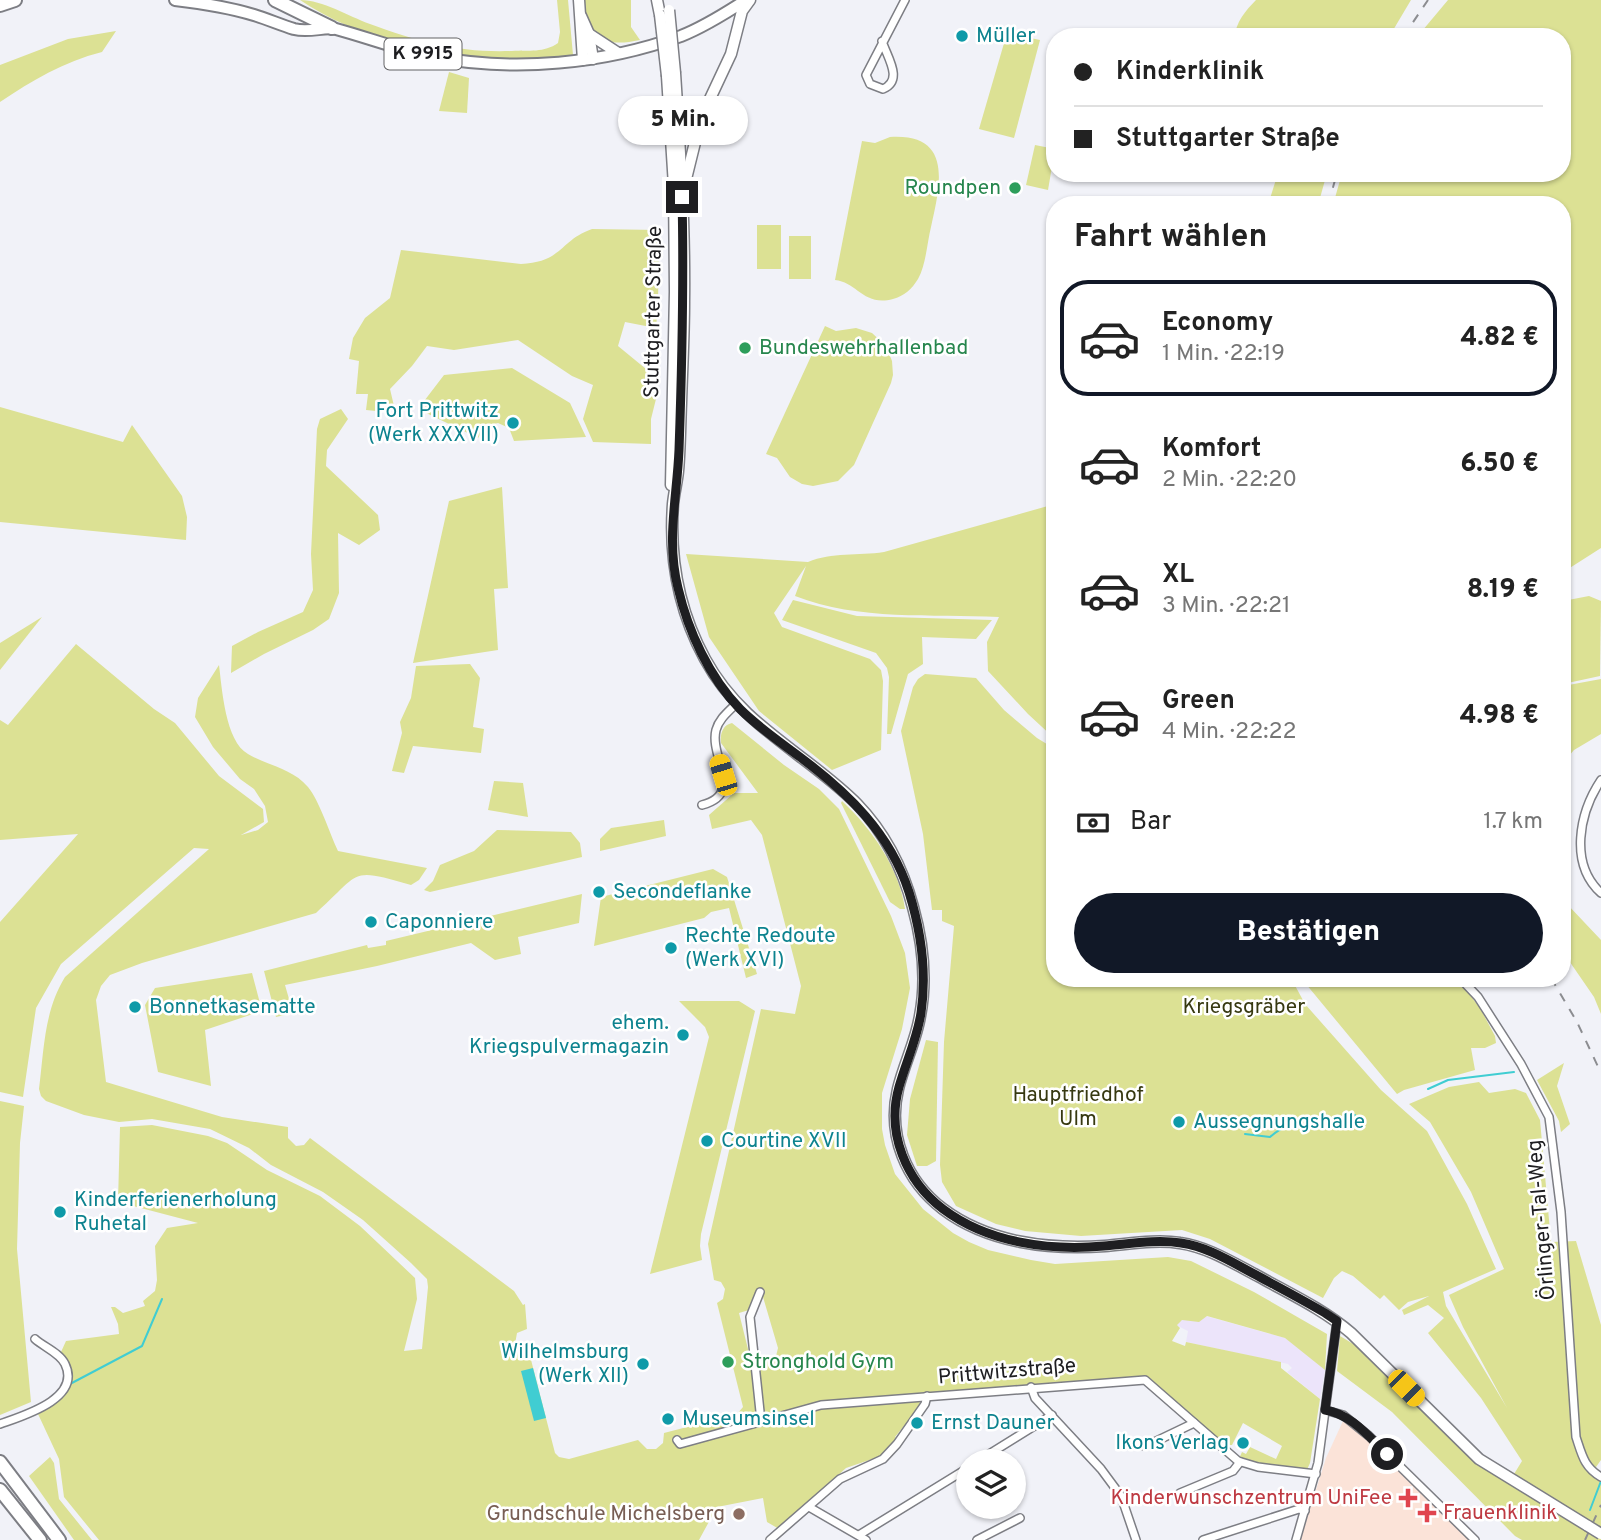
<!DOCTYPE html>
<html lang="de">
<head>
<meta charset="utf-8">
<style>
	body { margin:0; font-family:Overpass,sans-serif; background:#f6f6f6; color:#222; height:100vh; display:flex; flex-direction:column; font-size:26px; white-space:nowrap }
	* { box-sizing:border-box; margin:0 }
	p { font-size:23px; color:#767676 }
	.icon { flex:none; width:38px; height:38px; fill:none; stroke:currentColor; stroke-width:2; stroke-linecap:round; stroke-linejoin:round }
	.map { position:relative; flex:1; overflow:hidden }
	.drawer { position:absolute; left:1046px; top:196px; width:525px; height:791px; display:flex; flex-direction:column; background:#fff; border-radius:28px; box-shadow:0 2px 5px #0004 }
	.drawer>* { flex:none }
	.guide { position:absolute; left:1046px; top:28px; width:525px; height:154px; border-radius:28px; box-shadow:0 2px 5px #0004; display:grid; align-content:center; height:154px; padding:0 28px; background:#fff }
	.controls { position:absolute; left:956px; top:1449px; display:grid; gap:14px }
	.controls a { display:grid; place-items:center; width:70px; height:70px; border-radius:50%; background:#fff; box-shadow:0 2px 5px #0004; font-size:35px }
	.end { position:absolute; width:32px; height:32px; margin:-16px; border:9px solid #1e1e21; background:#fff; box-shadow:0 0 0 4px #fff }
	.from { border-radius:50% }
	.bubble { position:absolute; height:49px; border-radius:24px; background:#fff; box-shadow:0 2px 5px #0004; font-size:23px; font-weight:800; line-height:49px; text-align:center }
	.car { position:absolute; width:21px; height:42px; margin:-21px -10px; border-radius:9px; box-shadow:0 0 5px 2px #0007; background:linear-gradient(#f5c518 24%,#345 0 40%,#f5c518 0 76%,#345 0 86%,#f5c518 0) }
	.guide b { display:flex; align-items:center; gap:24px; height:66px; font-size:26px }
	.guide b+b { border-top:2px solid #e0e0e0 }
	.guide i { width:18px; height:18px; background:#222 }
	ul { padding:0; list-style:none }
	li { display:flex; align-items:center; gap:21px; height:116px; margin:0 14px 10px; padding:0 14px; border:4px solid transparent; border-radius:28px }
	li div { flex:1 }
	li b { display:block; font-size:26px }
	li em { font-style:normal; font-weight:800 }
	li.selected { border-color:#111827 }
	li>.icon { width:63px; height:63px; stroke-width:1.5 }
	h2 { padding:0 28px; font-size:32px; line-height:84px }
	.pay { display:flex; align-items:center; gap:18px; height:77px; padding:0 28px; font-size:26px }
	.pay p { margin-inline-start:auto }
	.primary-button { display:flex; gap:14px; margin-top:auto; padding:14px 28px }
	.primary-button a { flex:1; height:80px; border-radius:42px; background:#111827; color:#fff; font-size:28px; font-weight:800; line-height:80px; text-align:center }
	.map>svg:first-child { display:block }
	.commercial { fill:#ece4fa }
	.medical { fill:#fbe3d8 }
	.green { fill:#dce194; fill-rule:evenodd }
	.water { fill:#40cdd2 }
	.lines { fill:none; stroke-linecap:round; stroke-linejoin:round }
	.stream { stroke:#40cdd2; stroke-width:2 }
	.street-casing { stroke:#7d7e84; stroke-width:10 }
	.secondary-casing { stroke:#7d7e84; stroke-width:13 }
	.primary-casing { stroke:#7d7e84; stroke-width:14 }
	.highway-casing { stroke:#7d7e84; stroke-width:16 }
	.street { stroke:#fff; stroke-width:7 }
	.secondary { stroke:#fff; stroke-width:10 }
	.primary { stroke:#fff; stroke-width:10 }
	.highway { stroke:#fff; stroke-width:12 }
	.rail { stroke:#8c8d91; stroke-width:2; stroke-dasharray:9 9; stroke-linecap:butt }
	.secondary-bridge-casing { stroke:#7d7e84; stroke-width:13; stroke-linecap:butt }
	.secondary-bridge { stroke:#fff; stroke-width:10 }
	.route { stroke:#1e1e21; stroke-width:9 }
	.culture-dot { fill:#0f9aa8; stroke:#fff; stroke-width:2.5 }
	.leisure-dot { fill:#2e9e5b; stroke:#fff; stroke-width:2.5 }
	.health-dot { fill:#e0444e; stroke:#fff; stroke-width:2.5 }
	.education-dot { fill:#8d6e63; stroke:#fff; stroke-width:2.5 }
	.labels { text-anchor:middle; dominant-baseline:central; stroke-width:5; stroke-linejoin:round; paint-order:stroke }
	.shield { fill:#fff; stroke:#626264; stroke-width:2 }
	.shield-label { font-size:19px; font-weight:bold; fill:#1e1e21 }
	.culture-label { font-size:21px; fill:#0d838f; stroke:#fff; text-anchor:start }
	.leisure-label { font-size:21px; fill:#27864d; stroke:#fff; text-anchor:start }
	.street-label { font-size:21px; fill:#1e1e21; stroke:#fff }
	.park-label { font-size:21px; fill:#373911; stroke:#fff }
	.health-label { font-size:21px; fill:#be3a42; stroke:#fff; text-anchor:end }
	.education-label { font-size:21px; fill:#785e54; stroke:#fff; text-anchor:end }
</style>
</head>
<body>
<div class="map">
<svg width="1601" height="1540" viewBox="0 0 1601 1540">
	<rect width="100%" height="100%" fill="#f1f2f8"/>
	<polygon class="commercial" points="1206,1316 1285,1338 1302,1350 1325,1370 1320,1399 1287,1372 1292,1368 1288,1364 1186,1342 1188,1331 1176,1325 1182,1320"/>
	<polygon class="medical" points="1343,1421 1357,1431 1431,1499 1469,1540 1300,1540 1326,1458"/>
	<g class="green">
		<path d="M300,0C323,0 348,16 370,24C419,42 460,53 512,51C529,50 544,53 558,43L560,32L557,0H568L573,55C485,67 374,50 300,0Z"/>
		<path d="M584,0H631V27L640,40C603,48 588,38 584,0Z"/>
		<path d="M1256,0H1411L1389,37H1235C1235,23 1246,10 1256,0Z"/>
		<polygon points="1448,0 1601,0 1601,548 1565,571 1563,543 1563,205 1333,205 1342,173 1563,173 1563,37 1417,37"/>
		<path d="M116,31L102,52C63,62 33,80 0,102V65L68,39Z"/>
		<polygon points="1007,33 1040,40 1014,138 979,129"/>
		<polygon points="449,72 469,78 467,113 439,111"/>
		<path d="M890,137C954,133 940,186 931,227C927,243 926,265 918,279C912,289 904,296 893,299C864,307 857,282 835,280L862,141L875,143Z"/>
		<polygon points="1035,145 1055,149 1048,190 1026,185"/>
		<polygon points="1278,173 1327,173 1318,205 1268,205"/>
		<rect x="757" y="225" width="24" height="44"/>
		<path d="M592,229L659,230L658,305L656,328L625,322L618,346L657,378V395L651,419V444L593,442L583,419L593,385L572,376L518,340L454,350L427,346L412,366L390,389L394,406L376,411L366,410L368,394H356L359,361L349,359L353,338L365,318L390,298L401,250L521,264C563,262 560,240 592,229Z"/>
		<rect x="789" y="236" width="22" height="43"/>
		<polygon points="825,326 836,331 856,328 872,333 886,346 892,361 893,375 891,383 854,465 838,481 813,486 802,484 790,477 777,458 766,454"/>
		<polygon points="512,368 570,403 586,437 514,441 509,428 498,423 486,426 478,438 418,409 444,375"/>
		<polygon points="0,407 123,442 132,425 182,496 187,517 186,540 0,522"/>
		<polygon points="341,409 348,419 327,450 326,466 378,515 380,530 359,545 338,533 339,593 329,619 313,630 264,654 231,673 232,646 258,632 303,612 313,590 311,554 317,429 320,419"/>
		<polygon points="502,487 508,588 494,589 498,650 413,663 449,501"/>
		<path d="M1055,504V739L1028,714L988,671L987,642L999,617C931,614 859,621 795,596L806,566L774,613L782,627L870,659L881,670L883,681L881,750L832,770L759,711L709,637L686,554L808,562C832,552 858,556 884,552Z"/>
		<polygon points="1589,596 1601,601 1600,676 1563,684 1563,601"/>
		<polygon points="793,600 857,616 992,620 976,639 922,637 923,664 908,674 891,734 887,734 889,677 887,668 876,653 782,620"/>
		<polygon points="42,617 0,670 0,643"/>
		<path d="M76,644L154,709L175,723L219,776L263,809L264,822L241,835L258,830L268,822L265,806L254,789L240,779L213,747L195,717L198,698L219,665C222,688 225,741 248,754C268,766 292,768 308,787C319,800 330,834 338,851L427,868L419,880L411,885C348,867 362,872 316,913L142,963L110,975L101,986L96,1000L106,1082L222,1117L288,1127V1138L296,1146L304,1145L310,1138L514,1291L523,1305L525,1304L527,1329L517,1333L515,1344L520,1351L529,1352L555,1453L559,1457L569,1459L638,1440L647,1449H656L663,1443L664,1433L737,1414L743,1407L717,1303L723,1299L725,1289L721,1282L714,1280L708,1244L761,1009L795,1014L801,986L762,835L751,820L712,829L709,815L734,793H758L721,743C720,735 722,725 732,723L784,765L819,789L839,809L891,916L905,953L910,988L902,1029L882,1093V1129L885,1145L895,1174L923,1209L953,1233L969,1242L988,1250L1031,1260L1055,1264L1168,1257L1191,1261L1254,1292L1327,1334L1325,1370L1285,1338L1207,1316L1199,1322L1182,1320L1177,1325L1180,1328L1172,1341L1185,1346L1186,1342L1281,1362V1368L1320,1399L1310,1463L1306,1472L1238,1461L1242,1452L1246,1454L1250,1447L1276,1459L1282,1446L1243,1423L1232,1445H1227L1223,1450L1151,1384L1153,1381L1150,1378L1129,1377L989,1388L943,1395L929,1392L819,1403L823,1407L921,1400L909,1427L904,1426L895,1437L899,1440L884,1455L846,1468L779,1529L767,1522L763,1498L717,1507L699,1540H99L64,1497L59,1459L38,1414L58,1401L63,1395L70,1371L69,1364L61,1352L66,1341L119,1334L118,1324L111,1307H115L123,1313L145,1306L143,1301L155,1291L157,1280L155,1246L167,1228L198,1223L118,1202L120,1127L152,1125L208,1136L227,1143L267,1170L320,1196L360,1226L415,1278L417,1299L404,1351L422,1349L428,1287L427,1279L411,1263L363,1220L323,1192L271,1165L249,1148L210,1129L152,1119L119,1122L84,1115L46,1101L41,1096L39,1089C44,1050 44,1011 65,977L209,849L194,848L61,964L36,1008L23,1097L0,1092V922L78,834L0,840V720L8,725ZM763,1297L778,1348L776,1356L754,1362L751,1361L739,1313L749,1310L753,1302Z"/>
		<polygon points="470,664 480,678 473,727 484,729 481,753 413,746 404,773 392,771 402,733 400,722 411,698 416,666"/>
		<polygon points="925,674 976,678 1004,710 1037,738 1055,749 1055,978 1291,978 1305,1004 1381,1090 1427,1131 1467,1204 1496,1269 1443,1292 1446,1306 1507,1408 1463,1327 1449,1295 1504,1269 1471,1192 1430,1122 1409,1104 1449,1087 1479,1082 1489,1093 1515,1089 1526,1093 1540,1120 1551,1242 1576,1241 1601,1325 1601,1460 1591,1474 1601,1479 1601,1540 1522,1540 1515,1536 1392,1412 1337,1371 1340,1336 1360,1348 1471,1458 1511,1479 1522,1461 1481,1398 1428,1333 1444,1318 1428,1305 1404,1315 1402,1310 1429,1296 1408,1302 1399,1310 1384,1295 1380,1299 1353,1276 1342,1271 1334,1278 1323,1298 1210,1239 1182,1230 1081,1236 1025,1231 996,1224 956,1206 942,1182 940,1165 944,1042 954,926 942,921 942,910 932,910 923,834 901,731 913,687 918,679"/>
		<polygon points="1601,679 1601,734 1574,750 1563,763 1563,686"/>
		<polygon points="494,781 523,783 528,817 488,810"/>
		<path d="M842,801C872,829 899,868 905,909H900L890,902L841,803Z"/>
		<polygon points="664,820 666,836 600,851 600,839 611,828"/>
		<polygon points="497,830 571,832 580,843 582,857 430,892 424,890 433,881 440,865 474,851"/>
		<polygon points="713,869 727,877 757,974 746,978 729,908 711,912 704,918 594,946 601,897"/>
		<polygon points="1563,891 1567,904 1601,940 1601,1014 1594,997 1563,952"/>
		<polygon points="582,894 579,923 518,937 521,954 495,960 471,943 377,966 285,985 293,1013 276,1017 264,971 367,945 368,948 386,945 386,941"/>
		<polygon points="252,973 262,1011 205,1030 211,1086 158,1072 145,1005 155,988"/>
		<polygon points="1301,978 1368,978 1395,983 1455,983 1466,990 1480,1008 1495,1036 1496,1043 1485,1048 1471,1048 1475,1070 1404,1090 1397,1094"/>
		<polygon points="679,1001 739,1001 755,1011 701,1234 700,1246 702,1260 650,1274 709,1037 705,1027"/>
		<polygon points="926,1040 938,1042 936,1161 927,1166 917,1166 907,1135 910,1099"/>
		<polygon points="1564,1063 1557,1086 1570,1124 1561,1132 1559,1121 1537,1080"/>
		<polygon points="0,1101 24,1106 20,1143 17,1249 31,1402 0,1415"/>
		<polygon points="50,1457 54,1463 59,1499 92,1540 74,1540 29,1476"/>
	</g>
	<polygon class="water" points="533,1368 546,1418 534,1421 521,1371"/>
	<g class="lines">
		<g class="stream">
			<polyline points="1428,1089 1448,1080 1514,1072"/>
			<path d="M1245,1134L1270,1137C1290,1119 1299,1128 1322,1124C1333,1121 1344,1118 1355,1115"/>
			<polyline points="70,1384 142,1346 162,1299"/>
			<polyline points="1590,1510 1601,1481"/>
		</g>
		<g class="street-casing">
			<g id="street">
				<path d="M882,41C887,57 904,80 883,89L870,84L866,75L905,0"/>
				<path d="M1601,780C1579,813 1569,864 1601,893"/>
				<path d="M702,805C745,794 709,757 716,730C719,719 728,712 736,704"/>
				<path d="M1460,978L1478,997L1521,1064L1549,1117L1561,1212L1576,1437C1582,1455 1584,1467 1601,1477"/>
				<polyline points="760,1292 750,1317 761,1421"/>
				<polyline points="1031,1387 1035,1398 1101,1469 1121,1496 1136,1540"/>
				<polyline points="1325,1410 1343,1415 1369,1436 1475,1540"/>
				<path d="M0,1424C22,1416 82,1399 65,1364C60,1353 44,1347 35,1339"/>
				<polyline points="677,1440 680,1444 821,1405 1145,1380 1238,1461 1258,1467 1316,1474"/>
				<polyline points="1134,1444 1146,1446 1194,1423"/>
				<polyline points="978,1461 1052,1415"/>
				<polyline points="1180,1493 1233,1471 1240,1462"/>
				<polyline points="809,1507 866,1540"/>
				<polyline points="859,1535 968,1468"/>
				<polyline points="770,1540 840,1479 883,1459 897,1444 925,1404 927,1396"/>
				<polyline points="977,1540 1020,1518"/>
				<polyline points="1203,1540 1299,1509 1305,1511"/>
				<polyline points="1296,1540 1318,1463 1337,1321"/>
			</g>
		</g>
		<g class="secondary-casing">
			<g id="secondary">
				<polyline points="579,0 583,60"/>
				<polyline points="657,0 660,15"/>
				<polyline points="581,16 589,34 593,59"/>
				<polyline points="589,34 618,53"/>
				<path d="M675,73C680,149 685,225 684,302C684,335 682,369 681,403C680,426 680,449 678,471C677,482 674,493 673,504C669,559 679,611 705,659C741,726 806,753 857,804C885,833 903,869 913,907C923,943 927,980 920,1016C916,1041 904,1064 898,1089C887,1135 906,1181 943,1209C988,1243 1050,1250 1105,1246C1129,1244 1156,1239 1180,1243C1208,1247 1233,1263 1258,1276C1290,1294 1323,1309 1351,1333L1479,1459L1588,1526"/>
				<polyline points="667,76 674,186 675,292 671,485"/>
				<polyline points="685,183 701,118 731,54 742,11 750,0"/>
			</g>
		</g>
		<g class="primary-casing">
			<path id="primary" d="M175,0C201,3 228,7 254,15C267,19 281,25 294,29C310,33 325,26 336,29C369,38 400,50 434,57C516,72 603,64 681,36C704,27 726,13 746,0"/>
		</g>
		<g class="highway-casing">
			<g id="highway">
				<polyline points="275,0 332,28"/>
				<polyline points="0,5 15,0"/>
				<polyline points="0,1462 59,1540"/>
				<polyline points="0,1490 40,1540"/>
			</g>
		</g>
		<use href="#street" class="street"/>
		<use href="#secondary" class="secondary"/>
		<use href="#primary" class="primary"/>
		<use href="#highway" class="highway"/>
		<g class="rail">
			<polyline points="1403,37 1428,0"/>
			<polyline points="1328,205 1337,173"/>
			<polyline points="1551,978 1577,1022 1601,1073"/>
			<polyline points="1585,1540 1601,1505"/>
		</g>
		<g class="secondary-bridge-casing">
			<g id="secondary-bridge">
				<polyline points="669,10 675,73"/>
				<polyline points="660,15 667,76"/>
				<polyline points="1588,1526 1601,1534"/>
			</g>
		</g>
		<use href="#secondary-bridge" class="secondary-bridge"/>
	</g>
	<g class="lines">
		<path class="route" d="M682,197C684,282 682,366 679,450C677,498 666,540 678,588C688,631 709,677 740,709C758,727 780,742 800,757C848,793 890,833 909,892C921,931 927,972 921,1013C917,1039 906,1062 899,1087C886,1133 906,1181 943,1209C988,1243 1050,1251 1104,1246C1129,1244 1156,1239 1181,1243C1209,1247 1233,1263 1258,1276C1280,1288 1303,1300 1325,1313L1337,1321L1325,1410C1351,1414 1369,1437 1387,1454"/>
	</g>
	<g class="culture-dot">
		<circle cx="962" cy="36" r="7"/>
		<circle cx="513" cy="423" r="7"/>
		<circle cx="599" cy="892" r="7"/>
		<circle cx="371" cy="922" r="7"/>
		<circle cx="671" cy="948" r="7"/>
		<circle cx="135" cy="1007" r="7"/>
		<circle cx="683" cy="1035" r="7"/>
		<circle cx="1179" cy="1122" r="7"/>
		<circle cx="707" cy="1141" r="7"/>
		<circle cx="60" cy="1212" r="7"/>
		<circle cx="643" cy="1364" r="7"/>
		<circle cx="668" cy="1419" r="7"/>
		<circle cx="917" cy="1423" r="7"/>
		<circle cx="1243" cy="1443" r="7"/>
	</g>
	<g class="leisure-dot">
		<circle cx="1015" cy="188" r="7"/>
		<circle cx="745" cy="348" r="7"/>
		<circle cx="728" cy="1362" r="7"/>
	</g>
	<g class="health-dot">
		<path d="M1404.5 1487.5h7v7h7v7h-7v7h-7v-7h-7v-7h7z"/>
		<path d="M1423.5 1502.5h7v7h7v7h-7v7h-7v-7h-7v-7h7z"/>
	</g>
	<circle class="education-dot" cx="739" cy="1514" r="7"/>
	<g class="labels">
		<rect class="shield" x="384.5" y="38.5" width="77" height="31" rx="5"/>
		<g class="shield-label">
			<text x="423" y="54">K 9915</text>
		</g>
		<g class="culture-label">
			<text x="976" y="36">Müller</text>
			<text x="499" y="411" text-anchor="end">Fort Prittwitz<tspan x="499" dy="24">(Werk XXXVII)</tspan></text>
			<text x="613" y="892">Secondeflanke</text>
			<text x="385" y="922">Caponniere</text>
			<text x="685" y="936">Rechte Redoute<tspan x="685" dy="24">(Werk XVI)</tspan></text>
			<text x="149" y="1007">Bonnetkasematte</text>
			<text x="669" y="1023" text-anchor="end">ehem.<tspan x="669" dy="24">Kriegspulvermagazin</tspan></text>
			<text x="1193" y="1122">Aussegnungshalle</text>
			<text x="721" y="1141">Courtine XVII</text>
			<text x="74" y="1200">Kinderferienerholung<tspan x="74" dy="24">Ruhetal</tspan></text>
			<text x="629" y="1352" text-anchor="end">Wilhelmsburg<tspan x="629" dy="24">(Werk XII)</tspan></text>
			<text x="682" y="1419">Museumsinsel</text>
			<text x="931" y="1423">Ernst Dauner</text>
			<text x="1229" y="1443" text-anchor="end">Ikons Verlag</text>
		</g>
		<g class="leisure-label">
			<text x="1001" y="188" text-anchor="end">Roundpen</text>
			<text x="759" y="348">Bundeswehrhallenbad</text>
			<text x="742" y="1362">Stronghold Gym</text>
		</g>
		<g class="street-label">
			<text transform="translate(654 312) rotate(-89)">Stuttgarter Straße</text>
			<text transform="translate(1542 1220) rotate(-95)">Örlinger-Tal-Weg</text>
			<text transform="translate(1007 1372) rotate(-5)">Prittwitzstraße</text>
		</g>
		<g class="park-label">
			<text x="1244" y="1007">Kriegsgräber</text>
			<text x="1078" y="1095">Hauptfriedhof<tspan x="1078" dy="24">Ulm</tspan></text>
		</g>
		<g class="health-label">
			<text x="1392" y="1498">Kinderwunschzentrum UniFee</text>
			<text x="1443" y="1513" text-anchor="start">Frauenklinik</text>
		</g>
		<g class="education-label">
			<text x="725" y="1514">Grundschule Michelsberg</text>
		</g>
	</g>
</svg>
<div class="controls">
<a><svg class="icon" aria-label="layers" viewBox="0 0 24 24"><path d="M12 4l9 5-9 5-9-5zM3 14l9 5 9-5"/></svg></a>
</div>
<i class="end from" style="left:1387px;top:1454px"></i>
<i class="end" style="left:682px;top:197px"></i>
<div class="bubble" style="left:618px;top:96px;width:130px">5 Min.</div>
<i class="car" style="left:723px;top:775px;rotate:343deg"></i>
<i class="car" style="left:1406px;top:1388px;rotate:135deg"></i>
<div class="guide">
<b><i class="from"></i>Kinderklinik</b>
<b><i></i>Stuttgarter Straße</b>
</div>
<section class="drawer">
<h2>Fahrt wählen</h2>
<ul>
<li class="selected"><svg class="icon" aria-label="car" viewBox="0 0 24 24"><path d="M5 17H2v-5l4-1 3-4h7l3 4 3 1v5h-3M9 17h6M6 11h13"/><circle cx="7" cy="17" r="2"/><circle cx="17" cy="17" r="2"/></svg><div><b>Economy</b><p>1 Min. · 22:19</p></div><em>4.82 €</em></li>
<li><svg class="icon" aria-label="car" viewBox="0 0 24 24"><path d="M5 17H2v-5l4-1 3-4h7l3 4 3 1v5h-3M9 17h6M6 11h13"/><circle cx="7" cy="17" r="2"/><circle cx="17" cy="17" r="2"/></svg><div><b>Komfort</b><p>2 Min. · 22:20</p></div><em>6.50 €</em></li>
<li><svg class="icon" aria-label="car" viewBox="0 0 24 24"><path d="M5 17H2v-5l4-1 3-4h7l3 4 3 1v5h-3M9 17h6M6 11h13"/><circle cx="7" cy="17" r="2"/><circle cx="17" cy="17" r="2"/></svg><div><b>XL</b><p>3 Min. · 22:21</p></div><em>8.19 €</em></li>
<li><svg class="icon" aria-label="car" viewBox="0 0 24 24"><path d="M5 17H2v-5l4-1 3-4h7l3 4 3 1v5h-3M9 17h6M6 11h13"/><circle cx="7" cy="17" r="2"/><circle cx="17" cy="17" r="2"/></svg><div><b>Green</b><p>4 Min. · 22:22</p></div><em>4.98 €</em></li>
</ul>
<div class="pay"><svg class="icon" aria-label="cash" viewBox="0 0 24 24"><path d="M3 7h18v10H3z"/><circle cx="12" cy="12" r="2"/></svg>Bar<p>1.7 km</p></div>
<div class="primary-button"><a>Bestätigen</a></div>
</section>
</div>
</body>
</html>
